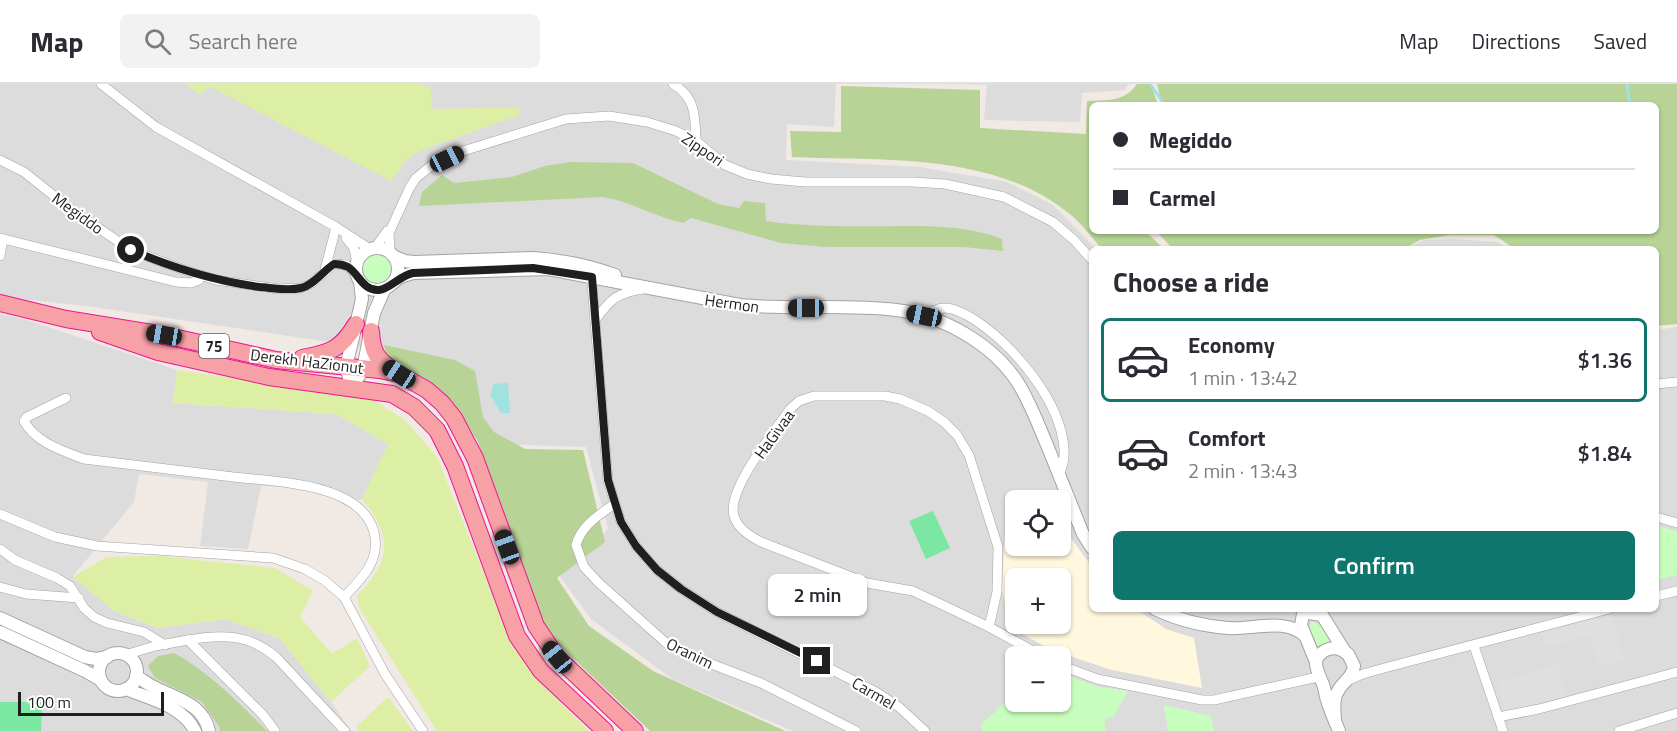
<!DOCTYPE html>
<html lang="en">
<head>
<meta charset="utf-8">
<style>
	body { margin:0; font-family:"Titillium Web",sans-serif; background:#f2f2f3; color:#2b2b33; height:100vh; display:flex; flex-direction:column; font-size:22px; white-space:nowrap }
	* { box-sizing:border-box; margin:0 }
	p { font-size:20px; color:#7c7c81 }
	.icon { flex:none; width:33px; height:33px; fill:none; stroke:currentColor; stroke-width:2; stroke-linecap:round; stroke-linejoin:round }
	.map { position:relative; flex:1; overflow:hidden }
	.panel { position:absolute; left:1089px; top:162px; width:570px; height:366px; display:flex; flex-direction:column; background:#fff; border-radius:9px; box-shadow:0 2px 4px #0004 }
	.panel>* { flex:none }
	.guide { position:absolute; left:1089px; top:18px; width:570px; height:132px; border-radius:9px; box-shadow:0 2px 4px #0004; display:grid; align-content:center; height:132px; padding:0 24px; background:#fff }
	.fabs { position:absolute; left:1005px; top:406px; display:grid; gap:12px }
	.fabs a { display:grid; place-items:center; width:66px; height:66px; border-radius:9px; background:#fff; box-shadow:0 2px 4px #0004; font-size:30px }
	.scale { position:absolute; left:18px; bottom:15px; width:146px; box-sizing:border-box; padding-left:6px; border:3px solid #1f1f1f; border-top:0; font-size:16px; line-height:21px; white-space:nowrap; color:#1f1f1f; -webkit-text-stroke:4px #fff; paint-order:stroke }
	.end { position:absolute; width:27px; height:27px; margin:-14px; border:8px solid #1f1f1f; background:#fff; box-shadow:0 0 0 3px #fff }
	.from { border-radius:50% }
	.bubble { position:absolute; height:42px; border-radius:9px; background:#fff; box-shadow:0 2px 4px #0004; font-size:20px; font-weight:600; line-height:42px; text-align:center }
	.car { position:absolute; width:18px; height:36px; margin:-18px -9px; border-radius:8px; box-shadow:0 0 4px 2px #0007; background:linear-gradient(#222 24%,#8ab4d8 0 40%,#222 0 76%,#8ab4d8 0 86%,#222 0) }
	.guide b { display:flex; align-items:center; gap:21px; height:57px; font-size:22px }
	.guide b+b { border-top:2px solid #e1e1e2 }
	.guide i { width:15px; height:15px; background:#2b2b33 }
	ul { padding:0; list-style:none }
	li { display:flex; align-items:center; gap:18px; height:84px; margin:0 12px 9px; padding:0 12px; border:3px solid transparent; border-radius:9px }
	li div { flex:1 }
	li b { display:block; font-size:22px }
	li em { font-style:normal; font-weight:600 }
	li.on { border-color:#0f766e }
	li>.icon { width:54px; height:54px; stroke-width:1.5 }
	h2 { padding:0 24px; font-size:27px; line-height:72px }
	.primary-button { display:flex; gap:12px; margin-top:auto; padding:12px 24px }
	.primary-button a { flex:1; height:69px; border-radius:9px; background:#0f766e; color:#fff; font-size:24px; font-weight:600; line-height:69px; text-align:center }
	header { display:flex; align-items:center; gap:36px; box-sizing:border-box; height:84px; padding:0 30px; background:#fff; border-bottom:2px solid #e1e1e2 }
	header strong { font-size:28px }
	nav { display:flex; gap:33px; margin-inline-start:auto; font-size:21px }
	.search { width:420px; height:54px; background:#f2f2f3; display:flex; align-items:center; gap:15px; box-sizing:border-box; padding:0 21px; border-radius:9px; color:#7c7c81; font-size:22px }
	.map>svg:first-child { display:block }
	.residential { fill:#dddcdc; fill-rule:evenodd }
	.education { fill:#fff7de; fill-rule:evenodd }
	.grass { fill:#dcefa5 }
	.forest { fill:#b7d395 }
	.park { fill:#c8febd }
	.pitch { fill:#7be7a2 }
	.parking { fill:#dfdfdf }
	.water { fill:#a0e2e0 }
	.lines { fill:none; stroke-linecap:round; stroke-linejoin:round }
	.stream { stroke:#a0e2e0; stroke-width:3 }
	.minor-casing { stroke:#a3a3a3; stroke-width:10 }
	.tertiary-casing { stroke:#a3a3a3; stroke-width:14 }
	.trunk-casing { stroke:#eb1594; stroke-width:18 }
	.minor { stroke:#fff; stroke-width:9 }
	.tertiary { stroke:#fff; stroke-width:12 }
	.trunk { stroke:#f7a0a6; stroke-width:16 }
	.route { stroke:#1f1f1f; stroke-width:8 }
	.labels { text-anchor:middle; dominant-baseline:central; stroke-width:4.5; stroke-linejoin:round; paint-order:stroke }
	.shield { fill:#fff; stroke:#626262; stroke-width:1.5 }
	.shield-label { font-size:15px; font-weight:bold; fill:#1f1f1f }
	.street-label { font-size:16px; fill:#1f1f1f; stroke:#fff }
</style>
</head>
<body>
<header>
<strong>Map</strong>
<div class="search"><svg class="icon" aria-label="search" viewBox="0 0 24 24"><circle cx="10" cy="10" r="6"/><path d="M15 15l6 6"/></svg>Search here</div>
<nav><a>Map</a><a>Directions</a><a>Saved</a></nav>
</header>
<div class="map">
<svg width="1677" height="647" viewBox="0 0 1677 647">
	<rect width="100%" height="100%" fill="#f0e9e4"/>
	<g class="residential">
		<path d="M0,0H836L834,43L787,40L786,76L920,83L1007,98L1053,121L1096,165H1092V525H1656V246L1677,243V647H793L674,596L591,535L559,491L608,445L586,363L489,360L439,294L397,268L87,222L0,213ZM1016,417H1060V462H1016ZM1016,495H1060V540H1016ZM1016,573H1060V618H1016Z"/>
		<polygon points="941,0 1129,0 1124,6 1082,9 1080,38 984,36 987,1"/>
		<polygon points="1455,155 1498,158 1509,165 1406,165 1424,156"/>
		<polygon points="0,230 27,236 177,286 173,319 336,330 389,360 362,415 346,422 320,405 261,402 248,465 200,462 208,398 139,390 134,418 73,492 114,527 158,544 225,535 279,554 331,618 351,647 0,647"/>
	</g>
	<path class="education" d="M1061,429L1071,454L1092,483V525H1136L1166,545L1194,554L1202,604L1108,585L1050,565L1009,543L1002,504L1005,448L1015,444L1016,462H1060ZM1016,495H1060V540H1016Z"/>
	<g class="grass">
		<polygon points="186,0 421,0 431,5 432,25 519,23 519,31 422,66 407,75 391,97 209,2 200,11"/>
		<path d="M177,286L368,313L405,336L437,373L506,544L518,567L537,595L589,647H437L360,525L357,512C391,476 394,454 362,415L388,360L336,330L173,319Z"/>
		<polygon points="160,472 275,484 313,507 300,533 332,570 357,554 370,582 331,618 279,554 225,535 158,544 114,527 73,493 107,473"/>
		<polygon points="388,613 413,647 360,647 356,643"/>
	</g>
	<g class="forest">
		<path d="M1137,0H1151L1158,21H1092V147H1145L1164,165H1102C1092,154 1082,140 1071,131C995,68 885,77 792,73L790,47L841,48V2L980,6V44L1086,50L1087,17C1107,16 1125,18 1137,0Z"/>
		<polygon points="1157,0 1677,0 1677,240 1656,242 1656,165 1515,165 1494,151 1449,151 1420,156 1404,165 1173,165 1156,147 1656,147 1656,21 1162,21"/>
		<path d="M570,78L633,79L718,120L739,124L744,117L765,119L766,137C812,144 860,142 906,142C938,142 972,143 1002,155L1003,167L964,163H826L781,159L691,134L683,139C655,133 632,118 603,113L419,122L422,108L442,91L454,99L512,93L545,82Z"/>
		<path d="M384,261L455,276L475,287L483,333L494,348L525,365L583,366L605,458L557,494L589,542L653,587L785,647H650L562,564L552,554L536,525L477,356C451,313 434,297 388,276Z"/>
		<path d="M174,569C210,589 238,618 267,647H219L220,644L202,618L155,594L148,582L158,572Z"/>
	</g>
	<g class="park">
		<circle cx="377" cy="185" r="14"/>
		<polygon points="1656,442 1677,447 1677,491 1656,496"/>
		<polygon points="1312,537 1320,541 1332,558 1319,564 1309,544"/>
		<polygon points="1061,590 1099,603 1128,607 1114,632 1105,635 1105,647 982,647 981,641 1015,609 1016,618 1060,618"/>
		<polygon points="1164,621 1211,632 1214,647 1168,647"/>
	</g>
	<g class="pitch">
		<polygon points="933,427 950,464 926,475 909,437"/>
		<polygon points="0,618 42,618 41,647 0,647"/>
	</g>
	<g class="parking">
		<polygon points="1612,531 1624,576 1599,582 1588,552 1545,563 1540,550"/>
		<polygon points="1557,580 1568,612 1505,627 1497,598"/>
	</g>
	<polygon class="water" points="508,299 510,329 501,329 490,311 494,300"/>
	<g class="lines">
		<g class="stream">
			<polyline points="1150,0 1165,21"/>
			<polyline points="1627,0 1630,21"/>
		</g>
		<g class="minor-casing">
			<g id="minor">
				<polyline points="101,0 156,43 336,143 370,165"/>
				<path d="M673,0C696,13 695,33 696,57"/>
				<polyline points="0,76 24,88 73,127 131,166 184,186 216,196 279,205 301,204 312,199 334,180 346,181 357,191"/>
				<polyline points="0,154 176,198 191,199 199,196 201,191"/>
				<polyline points="346,154 354,164 357,179"/>
				<polyline points="375,164 387,147"/>
				<polyline points="390,167 389,149 410,103 416,94 431,82 463,67 566,35 609,32 647,38 676,47 696,57 725,81 747,90 771,95 805,98 912,98 945,100 1004,113 1053,138 1074,156 1092,176"/>
				<polyline points="0,172 3,155"/>
				<polyline points="325,186 336,143"/>
				<polyline points="591,188 608,397 621,438 636,462 657,486 681,505 717,528 876,608 899,623 925,647"/>
				<path d="M924,232C931,228 937,224 945,224C955,224 967,231 975,236C1014,262 1061,317 1064,365C1065,375 1062,383 1059,392"/>
				<path d="M595,236C611,215 616,209 643,205"/>
				<polyline points="1656,300 1677,298"/>
				<path d="M66,314L27,333L24,337C36,359 63,367 84,375C131,381 178,386 225,392C268,398 360,396 374,448C381,477 362,494 344,513"/>
				<path d="M614,420C598,432 582,441 576,461L584,483L599,499L665,558L688,571L761,599L856,647"/>
				<polyline points="0,430 55,453 97,462 273,474 305,485 324,496 344,513 385,590 423,647"/>
				<polyline points="1656,433 1677,439"/>
				<polyline points="0,465 15,476 57,494 70,502 84,524 94,533 107,539 144,548 165,561"/>
				<polyline points="0,503 26,510 79,514"/>
				<polyline points="1656,512 1677,507"/>
				<path d="M989,543L997,508L998,463L969,371L957,351L944,338L928,327L900,315L885,312H814L799,317L790,325C775,347 726,406 734,432C738,445 750,452 761,458L867,499L913,507L989,543L1044,573"/>
				<path d="M188,556C222,550 249,550 276,573L345,647"/>
				<polyline points="1474,562 1503,647"/>
				<polyline points="125,571 155,562 188,556 263,631 275,647"/>
				<polyline points="1060,581 1097,595 1202,616 1214,616 1318,593"/>
				<polyline points="1347,597 1363,590 1388,583 1609,525"/>
				<polyline points="1498,633 1539,625 1677,588"/>
				<polyline points="1619,647 1677,629"/>
			</g>
		</g>
		<g class="tertiary-casing">
			<g id="tertiary">
				<circle cx="377" cy="185" r="21"/>
				<path d="M395,173L405,177L414,178L533,174C561,176 588,181 615,191"/>
				<path d="M394,198L400,193L413,189L548,185L740,221C792,226 844,220 896,226C942,231 993,260 1018,299C1030,318 1038,340 1047,361C1059,391 1071,421 1083,450L1092,464"/>
				<polyline points="352,304 346,283 362,215 360,197"/>
				<polyline points="352,304 363,285 374,229 385,204"/>
				<path d="M1155,525C1178,536 1203,542 1228,544C1253,546 1286,533 1305,552"/>
				<polyline points="0,534 85,573 96,575 107,573"/>
				<polyline points="0,548 85,587 101,596"/>
				<circle cx="118" cy="588" r="19"/>
				<polyline points="1316,578 1301,541 1303,530 1308,529 1322,531 1345,568"/>
				<path d="M136,592C143,596 149,601 156,604C178,615 203,620 209,647"/>
				<path d="M126,605C150,615 183,622 195,647"/>
				<path d="M1335,637C1335,628 1332,615 1338,607C1343,597 1352,595 1354,582L1348,570C1341,565 1335,562 1326,566C1310,574 1317,586 1322,598C1325,603 1325,611 1327,616C1330,627 1335,637 1339,647"/>
			</g>
		</g>
		<g class="trunk-casing">
			<g id="trunk">
				<polyline points="0,219 66,235 164,251 276,276 380,286 399,290 427,306 442,319 454,334 475,374 536,542 557,573 635,647"/>
				<path d="M371,247C372,267 376,275 393,286"/>
				<polyline points="100,248 158,268 269,293 392,310 414,323 437,346 455,382 517,552 541,587 605,647"/>
				<path d="M302,274C331,269 341,265 356,240"/>
			</g>
		</g>
		<use href="#minor" class="minor"/>
		<use href="#tertiary" class="tertiary"/>
		<use href="#trunk" class="trunk"/>
	</g>
	<g class="lines">
		<path class="route" d="M131,166C173,184 214,197 260,203C273,204 288,207 301,204C314,201 323,187 334,180C339,180 344,181 348,183C359,190 363,207 379,206C390,205 399,192 413,189L533,184L592,193L608,396L621,438L636,462L657,486L681,505L717,528L817,577"/>
	</g>
	<g class="labels">
		<rect class="shield" x="199" y="250" width="30" height="24" rx="4.5"/>
		<g class="shield-label">
			<text x="214" y="262">75</text>
		</g>
		<g class="street-label">
			<text transform="translate(703 65) rotate(34)">Zippori</text>
			<text transform="translate(78 129) rotate(36)">Megiddo</text>
			<text transform="translate(732 219) rotate(8)">Hermon</text>
			<text transform="translate(307 277) rotate(7)">Derekh HaZionut</text>
			<text transform="translate(774 350) rotate(-54)">HaGivaa</text>
			<text transform="translate(690 569) rotate(26)">Oranim</text>
			<text transform="translate(874 609) rotate(30)">Carmel</text>
		</g>
	</g>
</svg>
<div class="fabs">
<a><svg class="icon" aria-label="locate" viewBox="0 0 24 24"><circle cx="12" cy="12" r="6"/><path d="M12 2v4M12 18v4M2 12h4M18 12h4"/></svg></a>
<a>+</a>
<a>−</a>
</div>
<div class="scale">100 m</div>
<i class="end from" style="left:131px;top:166px"></i>
<i class="end" style="left:817px;top:577px"></i>
<div class="bubble" style="left:768px;top:490px;width:99px">2 min</div>
<i class="car" style="left:447px;top:75px;rotate:64deg"></i>
<i class="car" style="left:806px;top:224px;rotate:270deg"></i>
<i class="car" style="left:924px;top:232px;rotate:282deg"></i>
<i class="car" style="left:164px;top:251px;rotate:279deg"></i>
<i class="car" style="left:399px;top:290px;rotate:303deg"></i>
<i class="car" style="left:507px;top:463px;rotate:340deg"></i>
<i class="car" style="left:557px;top:573px;rotate:321deg"></i>
<div class="guide">
<b><i class="from"></i>Megiddo</b>
<b><i></i>Carmel</b>
</div>
<section class="panel">
<h2>Choose a ride</h2>
<ul>
<li class="on"><svg class="icon" aria-label="car" viewBox="0 0 24 24"><path d="M5 17H2v-5l4-1 3-4h7l3 4 3 1v5h-3M9 17h6M6 11h13"/><circle cx="7" cy="17" r="2"/><circle cx="17" cy="17" r="2"/></svg><div><b>Economy</b><p>1 min · 13:42</p></div><em>$1.36</em></li>
<li><svg class="icon" aria-label="car" viewBox="0 0 24 24"><path d="M5 17H2v-5l4-1 3-4h7l3 4 3 1v5h-3M9 17h6M6 11h13"/><circle cx="7" cy="17" r="2"/><circle cx="17" cy="17" r="2"/></svg><div><b>Comfort</b><p>2 min · 13:43</p></div><em>$1.84</em></li>
</ul>
<div class="primary-button"><a>Confirm</a></div>
</section>
</div>
</body>
</html>
